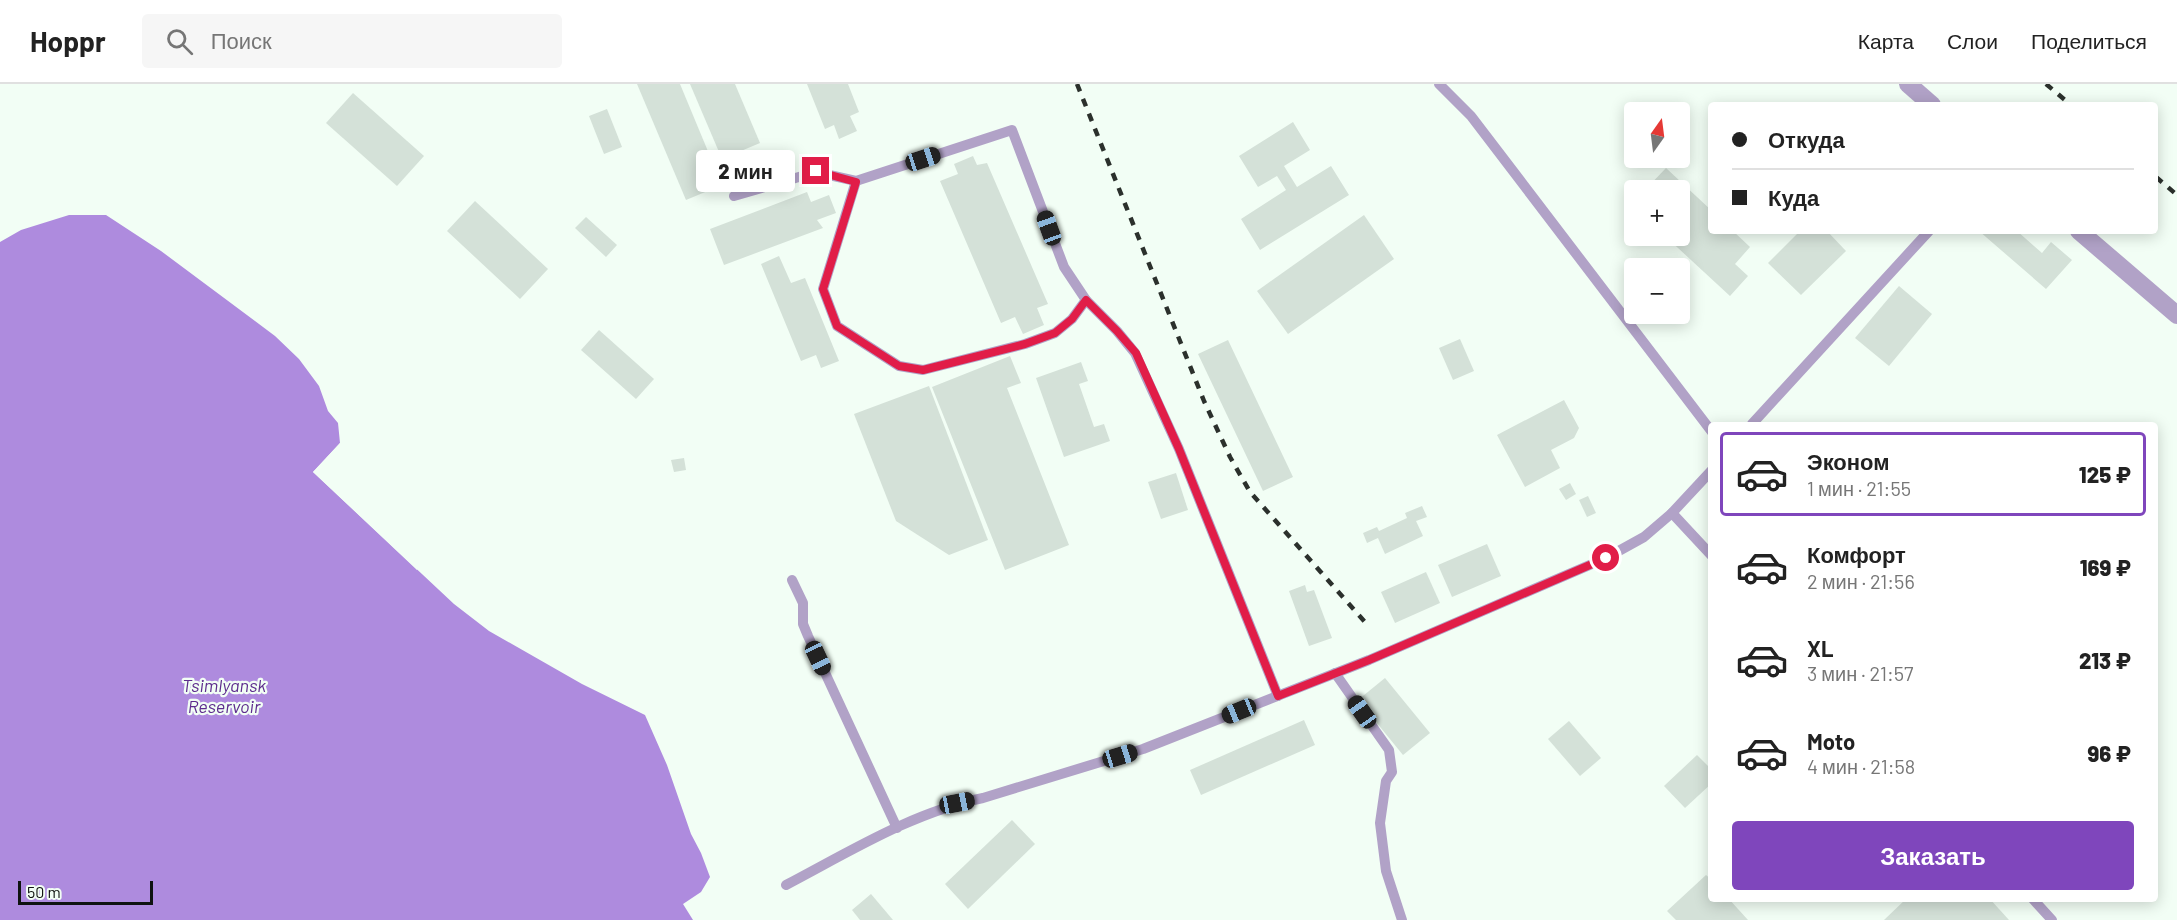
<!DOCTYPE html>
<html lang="ru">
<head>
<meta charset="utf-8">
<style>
	body { margin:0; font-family:Barlow,sans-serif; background:#f6f6f6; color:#222; height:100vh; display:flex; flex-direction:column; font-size:22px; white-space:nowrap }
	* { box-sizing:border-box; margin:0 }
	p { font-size:20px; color:#767676 }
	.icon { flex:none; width:33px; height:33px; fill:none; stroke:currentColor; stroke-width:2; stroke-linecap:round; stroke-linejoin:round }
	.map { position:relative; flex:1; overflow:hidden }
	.details { position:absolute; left:1708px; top:338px; width:450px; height:480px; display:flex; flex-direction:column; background:#fff; border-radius:6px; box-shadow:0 3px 15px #0003 }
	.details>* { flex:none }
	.top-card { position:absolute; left:1708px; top:18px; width:450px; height:132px; border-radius:6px; box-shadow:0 3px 15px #0003; display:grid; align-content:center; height:132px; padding:0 24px; background:#fff }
	.needle { width:39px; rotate:14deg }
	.fabs { position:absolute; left:1624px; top:18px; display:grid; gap:12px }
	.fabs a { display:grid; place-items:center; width:66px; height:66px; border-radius:6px; background:#fff; box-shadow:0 3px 15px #0003; font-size:30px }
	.scale { position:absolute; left:18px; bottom:15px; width:135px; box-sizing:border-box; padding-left:6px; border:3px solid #0f1310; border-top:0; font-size:16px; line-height:21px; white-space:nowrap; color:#0f1310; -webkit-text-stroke:4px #f2fef5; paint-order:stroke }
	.end { position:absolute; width:27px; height:27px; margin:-14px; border:8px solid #e11d48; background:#fff; box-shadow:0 0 0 3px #fff }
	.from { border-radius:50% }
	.bubble { position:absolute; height:42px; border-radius:6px; background:#fff; box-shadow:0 3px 15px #0003; font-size:20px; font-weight:800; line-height:42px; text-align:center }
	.car { position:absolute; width:18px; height:36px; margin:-18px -9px; border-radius:8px; box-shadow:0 0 4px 2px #0007; background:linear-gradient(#222 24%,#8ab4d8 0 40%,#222 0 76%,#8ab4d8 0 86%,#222 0) }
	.top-card b { display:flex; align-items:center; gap:21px; height:57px; font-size:22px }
	.top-card b+b { border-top:2px solid #e0e0e0 }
	.top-card i { width:15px; height:15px; background:#222 }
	ul { padding:10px 0 0; list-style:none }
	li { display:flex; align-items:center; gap:18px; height:84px; margin:0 12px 9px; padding:0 12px; border:3px solid transparent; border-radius:6px }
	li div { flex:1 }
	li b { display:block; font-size:22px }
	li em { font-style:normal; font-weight:800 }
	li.current { border-color:#7f46bc }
	li>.icon { width:54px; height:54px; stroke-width:1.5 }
	.cta { display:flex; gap:12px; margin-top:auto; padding:12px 24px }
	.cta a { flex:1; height:69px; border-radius:6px; background:#7f46bc; color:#fff; font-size:24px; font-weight:800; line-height:69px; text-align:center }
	header { display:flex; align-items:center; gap:36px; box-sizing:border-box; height:84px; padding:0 30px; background:#fff; border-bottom:2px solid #e0e0e0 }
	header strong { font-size:28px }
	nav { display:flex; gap:33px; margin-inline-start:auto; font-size:21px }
	.search { width:420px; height:54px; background:#f6f6f6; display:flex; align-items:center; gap:15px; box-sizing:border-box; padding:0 21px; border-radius:6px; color:#767676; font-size:22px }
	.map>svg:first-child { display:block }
	.water { fill:#ae8bde }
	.pier { fill:#f2fef5 }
	.building { fill:#d4e1d8 }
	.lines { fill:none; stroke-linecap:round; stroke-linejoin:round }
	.lane { stroke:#b1a2c7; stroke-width:10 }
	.street { stroke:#b1a2c7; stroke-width:18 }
	.rail { stroke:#2b302c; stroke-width:4.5; stroke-dasharray:8 8; stroke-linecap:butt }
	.route { stroke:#e11d48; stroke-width:8 }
	.labels { text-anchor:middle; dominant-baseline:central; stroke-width:4.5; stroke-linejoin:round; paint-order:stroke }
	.water-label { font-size:18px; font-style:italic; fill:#5d2c8d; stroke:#f2fef5 }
</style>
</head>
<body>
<header>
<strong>Hoppr</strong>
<div class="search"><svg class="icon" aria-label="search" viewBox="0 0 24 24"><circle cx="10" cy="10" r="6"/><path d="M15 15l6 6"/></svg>Поиск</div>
<nav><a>Карта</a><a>Слои</a><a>Поделиться</a></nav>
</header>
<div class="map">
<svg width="2177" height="836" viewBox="0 0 2177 836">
	<rect width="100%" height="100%" fill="#f2fef5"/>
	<polygon class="water" points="69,131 106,131 161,167 275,252 299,275 319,302 328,327 338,339 340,359 313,388 454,520 489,547 582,600 645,631 667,681 691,750 701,769 710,793 701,808 683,820 693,836 0,836 0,158 21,146"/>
	<polygon class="pier" points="340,359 343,361 317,388 419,483 417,486 313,388"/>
	<g class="building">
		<polygon points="637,0 680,0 722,101 686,116"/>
		<polygon points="690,0 735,0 760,59 722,75"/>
		<polygon points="807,0 848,0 859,28 850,32 857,47 839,55 834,41 825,45"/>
		<polygon points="353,9 424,72 397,102 326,39"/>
		<polygon points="607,25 622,63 604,70 589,32"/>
		<polygon points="1293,38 1310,66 1284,82 1297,103 1331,82 1349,111 1260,166 1241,135 1286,106 1277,92 1258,103 1239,72"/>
		<polygon points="973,72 977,81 987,79 1048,220 1037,224 1044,241 1023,250 1015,233 1001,239 940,97 958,90 954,80"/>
		<polygon points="1666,84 1712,127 1712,147 1733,147 1750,163 1735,180 1748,192 1730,212 1665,152 1680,152 1680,106 1645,106"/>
		<polygon points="807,108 811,118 829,111 836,129 817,136 823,144 724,181 710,145"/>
		<polygon points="475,117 548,185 520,215 447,147"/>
		<polygon points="1364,131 1394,175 1288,250 1257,207"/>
		<polygon points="586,133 617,161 606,173 575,144"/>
		<polygon points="1800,147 1827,147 1846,167 1801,211 1768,179"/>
		<polygon points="1979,147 2017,147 2042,169 2051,158 2072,176 2046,205"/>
		<polygon points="779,172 791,199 805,194 839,277 821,284 816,271 801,277 761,180"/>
		<polygon points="1899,202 1932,230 1889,282 1855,254"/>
		<polygon points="599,246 654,295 636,315 581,266"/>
		<polygon points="1460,255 1474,287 1453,296 1439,264"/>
		<polygon points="1228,256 1293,393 1263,407 1198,270"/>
		<polygon points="1010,272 1021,299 1007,304 1069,461 1005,486 932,303"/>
		<polygon points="1081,278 1088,297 1079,300 1094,343 1104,340 1110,357 1064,373 1036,294"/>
		<polygon points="929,302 988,456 949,471 896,437 854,330"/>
		<polygon points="1564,316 1579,344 1574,354 1551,366 1560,384 1525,403 1497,351"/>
		<polygon points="684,374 686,386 674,388 671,376"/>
		<polygon points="1176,389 1188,426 1161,435 1148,398"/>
		<polygon points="1570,399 1576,410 1566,416 1559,405"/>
		<polygon points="1588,412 1596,429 1587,433 1579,416"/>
		<polygon points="1422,422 1427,433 1416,437 1423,452 1385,470 1378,454 1367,459 1363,449 1377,443 1379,447 1407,434 1405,429"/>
		<polygon points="1487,460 1501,492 1452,513 1438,481"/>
		<polygon points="1426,488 1440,519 1395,539 1381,508"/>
		<polygon points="1305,501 1307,508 1314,506 1332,554 1309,562 1289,507"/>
		<polygon points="1385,594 1430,649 1403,671 1358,616"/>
		<polygon points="1304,636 1315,661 1201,711 1190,686"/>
		<polygon points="1569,637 1601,674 1580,692 1548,655"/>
		<polygon points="1697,671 1712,686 1712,699 1685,724 1664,702"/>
		<polygon points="1012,736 1035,760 968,825 945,800"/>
		<polygon points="1706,791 1712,796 1712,814 1728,814 1748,836 1676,836 1667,827"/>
		<polygon points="871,810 893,836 860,836 852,826"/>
		<polygon points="1907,814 1989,814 2009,836 1884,836"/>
	</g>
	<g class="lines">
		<g class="lane">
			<polyline points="1439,0 1471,32 1712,348"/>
			<polyline points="856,97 823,205 837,242 899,282 923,286 1025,260 1055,249 1072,235 1086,216"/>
			<polyline points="734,112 816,88 856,97 1012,46 1064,183 1086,216 1117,247 1135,269 1179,365 1278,612"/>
			<polyline points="1752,340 1929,147"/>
			<polyline points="1672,429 1712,472"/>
			<polyline points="792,496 803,519 803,540 808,552 897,744"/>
			<polyline points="1335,589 1389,666 1392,688 1386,697 1380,739 1386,787 1402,836"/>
			<path d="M786,801C849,768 913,728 983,714L1143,665L1369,576L1606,474L1644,453L1672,429L1712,386"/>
			<polyline points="2032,814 2052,836"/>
		</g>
		<g class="street">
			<polyline points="1908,0 1932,21"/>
			<polyline points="2079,147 2177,231"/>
		</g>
		<g class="rail">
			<polyline points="1077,0 1204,317 1230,373 1250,408 1365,538"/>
			<polyline points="2046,0 2071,21"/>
			<polyline points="2156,93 2177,111"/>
		</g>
	</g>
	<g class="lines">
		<polyline class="route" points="816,87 856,98 823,205 837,242 899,282 923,286 1025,260 1055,249 1072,235 1086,216 1117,247 1136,269 1179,365 1278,612 1369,576 1606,474"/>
	</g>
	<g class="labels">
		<g class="water-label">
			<text x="224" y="601">Tsimlyansk<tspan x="224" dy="21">Reservoir</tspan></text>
		</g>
	</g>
</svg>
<div class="fabs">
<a><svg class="needle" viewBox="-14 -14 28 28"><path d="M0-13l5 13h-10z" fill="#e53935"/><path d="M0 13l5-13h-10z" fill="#767676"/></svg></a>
<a>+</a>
<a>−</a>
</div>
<div class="scale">50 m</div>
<i class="end from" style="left:1606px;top:474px"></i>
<i class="end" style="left:816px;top:87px"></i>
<div class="bubble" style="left:696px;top:66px;width:99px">2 мин</div>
<i class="car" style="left:923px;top:75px;rotate:72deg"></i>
<i class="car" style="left:1049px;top:144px;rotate:340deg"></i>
<i class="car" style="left:818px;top:574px;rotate:155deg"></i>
<i class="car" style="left:1239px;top:627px;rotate:248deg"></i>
<i class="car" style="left:1362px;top:628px;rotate:325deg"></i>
<i class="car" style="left:1120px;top:672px;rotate:73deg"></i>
<i class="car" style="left:957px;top:719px;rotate:79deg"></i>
<div class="top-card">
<b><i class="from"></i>Откуда</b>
<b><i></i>Куда</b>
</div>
<section class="details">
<ul>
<li class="current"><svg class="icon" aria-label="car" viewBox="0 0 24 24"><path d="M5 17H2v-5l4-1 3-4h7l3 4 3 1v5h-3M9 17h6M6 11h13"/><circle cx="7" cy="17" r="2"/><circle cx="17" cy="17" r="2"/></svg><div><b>Эконом</b><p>1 мин · 21:55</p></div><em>125 ₽</em></li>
<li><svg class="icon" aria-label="car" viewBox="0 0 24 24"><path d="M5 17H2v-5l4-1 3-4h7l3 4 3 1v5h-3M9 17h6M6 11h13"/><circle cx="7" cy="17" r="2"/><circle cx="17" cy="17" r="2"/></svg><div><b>Комфорт</b><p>2 мин · 21:56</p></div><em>169 ₽</em></li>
<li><svg class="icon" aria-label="car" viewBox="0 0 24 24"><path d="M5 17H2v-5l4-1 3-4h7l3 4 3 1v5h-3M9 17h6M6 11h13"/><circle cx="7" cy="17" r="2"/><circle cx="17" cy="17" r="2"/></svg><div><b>XL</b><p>3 мин · 21:57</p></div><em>213 ₽</em></li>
<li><svg class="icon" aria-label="car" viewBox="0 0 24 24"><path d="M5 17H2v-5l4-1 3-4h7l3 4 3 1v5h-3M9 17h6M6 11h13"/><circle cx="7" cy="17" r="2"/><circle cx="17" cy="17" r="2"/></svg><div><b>Moto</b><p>4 мин · 21:58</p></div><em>96 ₽</em></li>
</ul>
<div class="cta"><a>Заказать</a></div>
</section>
</div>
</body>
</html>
